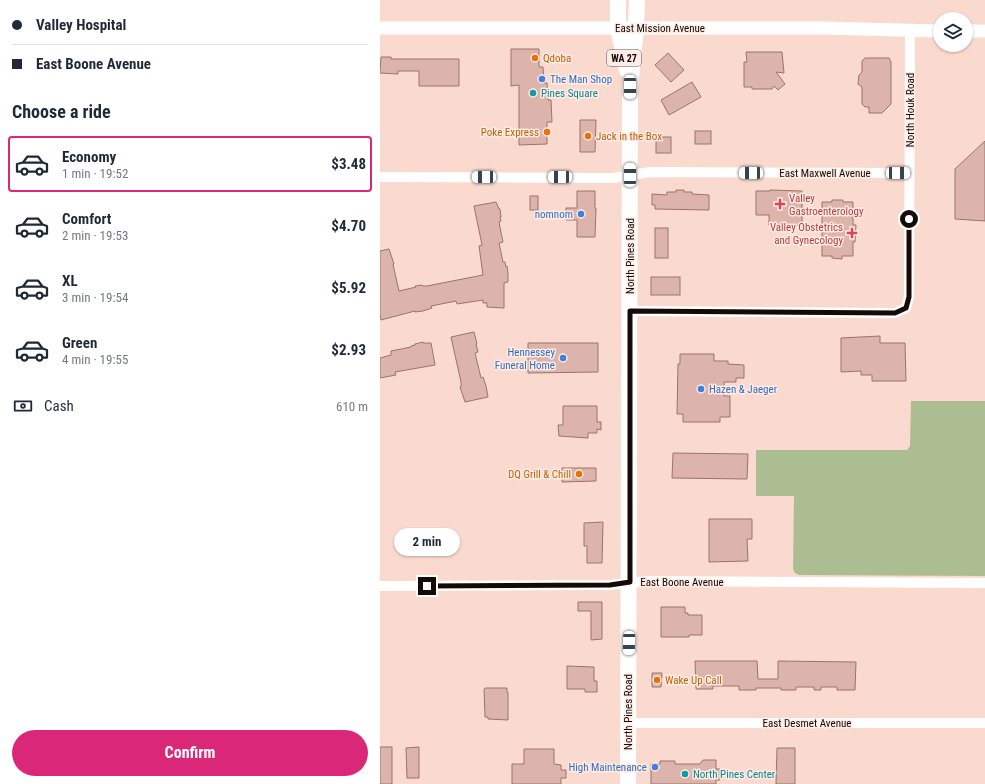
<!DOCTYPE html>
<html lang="en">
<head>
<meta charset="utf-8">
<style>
	body { margin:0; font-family:"Roboto Condensed",sans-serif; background:#f6f6f7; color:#1f2937; height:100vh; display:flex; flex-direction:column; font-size:15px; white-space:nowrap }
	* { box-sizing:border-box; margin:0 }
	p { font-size:13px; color:#747a83 }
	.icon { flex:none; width:22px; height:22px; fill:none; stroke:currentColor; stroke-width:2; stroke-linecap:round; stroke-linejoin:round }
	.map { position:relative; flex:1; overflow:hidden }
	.sheet { display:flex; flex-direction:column; background:#fff; width:380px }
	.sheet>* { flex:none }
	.banner { display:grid; align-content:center; height:88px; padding:0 12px; background:#fff }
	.buttons { position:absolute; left:553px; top:12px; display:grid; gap:8px }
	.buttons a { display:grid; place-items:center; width:40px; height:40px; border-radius:50%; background:#fff; box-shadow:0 1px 3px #0004; font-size:20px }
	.end { position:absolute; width:18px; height:18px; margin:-9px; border:5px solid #160a06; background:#fff; box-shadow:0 0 0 2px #fff }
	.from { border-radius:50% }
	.bubble { position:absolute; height:28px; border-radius:14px; background:#fff; box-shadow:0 1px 3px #0004; font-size:13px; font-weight:700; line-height:28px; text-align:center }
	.car { position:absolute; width:12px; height:24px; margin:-12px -6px; border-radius:5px; box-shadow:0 0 3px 1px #0007; background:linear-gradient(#fff 24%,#345 0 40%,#fff 0 76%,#345 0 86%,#fff 0) }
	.banner b { display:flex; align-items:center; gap:14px; height:38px; font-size:15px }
	.banner b+b { border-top:1px solid #e0e1e3 }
	.banner i { width:10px; height:10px; background:#1f2937 }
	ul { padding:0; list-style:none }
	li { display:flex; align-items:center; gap:12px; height:56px; margin:0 8px 6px; padding:0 4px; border:2px solid transparent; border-radius:4px }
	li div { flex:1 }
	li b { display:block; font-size:15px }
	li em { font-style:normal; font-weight:700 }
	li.active { border-color:#db2777 }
	li>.icon { width:36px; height:36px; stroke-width:1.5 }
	h2 { padding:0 12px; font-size:18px; line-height:48px }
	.pay { display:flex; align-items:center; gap:10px; height:44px; padding:0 12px; font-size:15px }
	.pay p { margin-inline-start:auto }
	.cta { display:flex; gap:8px; margin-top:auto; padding:8px 12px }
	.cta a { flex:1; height:46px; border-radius:24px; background:#db2777; color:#fff; font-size:16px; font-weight:700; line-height:46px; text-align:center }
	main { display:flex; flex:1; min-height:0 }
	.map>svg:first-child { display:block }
	.green { fill:#acbd92 }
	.building { fill:#ddb4ab; stroke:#99746c }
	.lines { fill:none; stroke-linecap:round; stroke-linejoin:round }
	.minor { stroke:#fff; stroke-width:10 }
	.tertiary { stroke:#fff; stroke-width:13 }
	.primary { stroke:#fff; stroke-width:16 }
	.route { stroke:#160a06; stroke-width:5 }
	.food-dot { fill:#e8710a; stroke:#fcece5; stroke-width:1.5 }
	.shop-dot { fill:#3f7fe0; stroke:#fcece5; stroke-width:1.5 }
	.culture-dot { fill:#0f9aa8; stroke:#fcece5; stroke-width:1.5 }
	.health-dot { fill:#e0444e; stroke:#fcece5; stroke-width:1.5 }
	.labels { text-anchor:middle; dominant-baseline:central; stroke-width:3; stroke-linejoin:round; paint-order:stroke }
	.shield { fill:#fcece5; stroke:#5b4e49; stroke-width:1 }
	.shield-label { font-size:10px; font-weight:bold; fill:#160a06 }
	.street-label { font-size:11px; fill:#160a06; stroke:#fcece5 }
	.food-label { font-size:11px; fill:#c56008; stroke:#fcece5; text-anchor:start }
	.shop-label { font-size:11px; fill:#366cbe; stroke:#fcece5; text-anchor:end }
	.culture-label { font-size:11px; fill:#0d838f; stroke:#fcece5; text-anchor:start }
	.health-label { font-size:11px; fill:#be3a42; stroke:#fcece5; text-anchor:start }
</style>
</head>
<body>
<main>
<section class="sheet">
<div class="banner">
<b><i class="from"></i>Valley Hospital</b>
<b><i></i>East Boone Avenue</b>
</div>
<h2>Choose a ride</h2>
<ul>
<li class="active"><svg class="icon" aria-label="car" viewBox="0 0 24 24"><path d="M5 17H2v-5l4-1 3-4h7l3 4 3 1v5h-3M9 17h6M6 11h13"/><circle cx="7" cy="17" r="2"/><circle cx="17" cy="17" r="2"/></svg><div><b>Economy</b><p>1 min · 19:52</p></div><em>$3.48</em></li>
<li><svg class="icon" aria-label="car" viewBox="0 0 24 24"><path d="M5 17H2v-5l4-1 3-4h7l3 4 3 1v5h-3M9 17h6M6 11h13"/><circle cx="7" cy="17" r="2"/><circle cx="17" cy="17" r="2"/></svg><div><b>Comfort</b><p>2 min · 19:53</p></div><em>$4.70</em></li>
<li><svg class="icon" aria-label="car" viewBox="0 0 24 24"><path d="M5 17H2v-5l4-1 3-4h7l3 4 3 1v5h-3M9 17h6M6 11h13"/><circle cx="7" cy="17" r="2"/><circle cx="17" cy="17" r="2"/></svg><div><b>XL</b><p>3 min · 19:54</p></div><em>$5.92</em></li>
<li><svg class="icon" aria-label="car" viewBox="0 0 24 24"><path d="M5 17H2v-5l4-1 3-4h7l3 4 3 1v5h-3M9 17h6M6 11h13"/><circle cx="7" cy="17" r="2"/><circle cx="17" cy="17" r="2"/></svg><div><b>Green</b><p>4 min · 19:55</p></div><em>$2.93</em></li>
</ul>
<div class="pay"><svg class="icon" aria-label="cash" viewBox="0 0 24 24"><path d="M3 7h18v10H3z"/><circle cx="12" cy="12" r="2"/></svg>Cash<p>610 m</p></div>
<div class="cta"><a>Confirm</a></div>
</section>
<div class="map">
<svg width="605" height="784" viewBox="0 0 605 784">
	<rect width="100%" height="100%" fill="#fadace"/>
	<polygon class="green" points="531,401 605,401 605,576 419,575 415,573 413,569 414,496 376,496 376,450 527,450 530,446"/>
	<g class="building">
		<polygon points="131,49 159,49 159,67 163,67 164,83 167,83 168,100 171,100 172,122 167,122 167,144 139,145 139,85 131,86"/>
		<polygon points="366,52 402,52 404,73 396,72 405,84 398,90 394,86 392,89 372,89 372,87 364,87 364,62 367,62"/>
		<polygon points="288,53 304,70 291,82 275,65"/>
		<polygon points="1,57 11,57 11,59 79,59 79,86 39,86 39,71 18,71 18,74 0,73"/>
		<polygon points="485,58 509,58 511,62 511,104 502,113 489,113 489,107 485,107 482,104 482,87 478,84 479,75 482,72 482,61"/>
		<polygon points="312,82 321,97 289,115 281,100"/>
		<polygon points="200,120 216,120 215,152 200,152"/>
		<rect x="315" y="131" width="16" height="13"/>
		<rect x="276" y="137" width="15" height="16"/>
		<polygon points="605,141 605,221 575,219 575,169"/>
		<polygon points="296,190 304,190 304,192 312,192 312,194 329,195 329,210 275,209 275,205 272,205 272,194 287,195 287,192 296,192"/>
		<polygon points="390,190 422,191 422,225 389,225 389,215 376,215 376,191 390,191"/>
		<polygon points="197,191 215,191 215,208 216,208 215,237 197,237 197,220 186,220 186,208 197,208"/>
		<rect x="150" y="196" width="8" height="14"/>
		<polygon points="452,200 463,200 463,202 473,202 473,225 476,225 475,242 473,242 473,256 462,256 462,259 452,258 452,256 442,256 442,202 452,202"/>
		<polygon points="116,202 119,209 120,209 121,217 120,217 121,221 119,222 123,242 119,243 123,262 125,262 126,267 127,266 128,274 128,282 124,283 124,308 107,307 107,303 103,303 103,300 77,304 76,301 51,306 52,308 43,311 35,312 35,311 1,320 0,315 0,251 9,249 14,264 13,264 14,269 19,291 36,287 35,286 42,285 43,286 47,286 103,275 99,246 102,245 94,206"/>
		<rect x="275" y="228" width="13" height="30"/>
		<rect x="271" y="277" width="29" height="18"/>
		<polygon points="94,332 97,344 96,344 98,352 95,353 101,378 103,377 106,386 108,397 85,402 80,387 81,387 81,382 71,337"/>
		<polygon points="500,336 500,343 525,343 526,381 492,381 492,375 481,375 481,371 461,372 461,338"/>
		<polygon points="43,342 43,343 51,343 55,365 15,372 16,375 0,378 0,358 11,355 11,351 31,347 31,346 35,345 35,344"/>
		<polygon points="148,343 218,343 218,372 148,373"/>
		<polygon points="300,354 334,354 334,361 348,361 348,364 364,365 364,378 356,378 356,382 344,382 344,396 350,396 350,417 340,417 340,422 303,422 303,414 297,414 298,364 300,364"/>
		<polygon points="183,406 217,406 217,422 221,422 221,430 217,429 217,433 208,433 208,438 179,436 178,425 183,425"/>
		<polygon points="293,453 368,454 367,479 292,478"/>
		<polygon points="182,468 216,468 216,481 182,482"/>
		<polygon points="329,519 372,519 372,539 367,539 368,561 329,562"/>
		<polygon points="223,522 222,563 207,563 207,546 204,546 204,523"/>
		<polygon points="198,602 222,602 222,639 211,640 211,611 198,611"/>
		<polygon points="281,607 305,607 305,613 308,613 308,615 322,615 322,635 309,635 309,637 281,637"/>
		<polygon points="315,661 377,661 378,679 398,679 398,661 476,662 475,690 457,690 457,687 441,687 441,690 434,690 434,687 416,687 416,690 401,690 401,688 376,688 376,690 359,690 359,686 333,686 333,689 316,689"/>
		<polygon points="187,666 214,667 214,681 217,681 217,692 205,692 205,689 187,689"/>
		<polygon points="272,673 282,673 281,687 272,687"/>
		<polygon points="105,688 127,688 127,692 128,692 128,720 108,719 108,717 105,717 104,690"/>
		<rect x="0" y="747" width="12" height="37"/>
		<polygon points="39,747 39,778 27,778 26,748"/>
		<polygon points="397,748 415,748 415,784 396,784"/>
		<polygon points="144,749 174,749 174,764 181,765 181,770 186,770 186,778 181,778 181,784 132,784 132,764 144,764"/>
		<polygon points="323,760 336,760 336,769 340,769 340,780 336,780 336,784 271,784 271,764 280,764 280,761 295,761 295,764 320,764"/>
	</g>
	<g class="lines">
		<g class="minor">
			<polyline points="0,177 222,178 233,178 270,172 529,173"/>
			<polyline points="250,311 515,313 526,308 529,297 530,31"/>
			<polyline points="0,586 230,585 269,581 605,583"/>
			<polyline points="248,723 605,723"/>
		</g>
		<g class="tertiary">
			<polyline points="0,28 442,28 560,31"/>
			<polyline points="586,31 605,31"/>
		</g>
		<g class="primary">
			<polyline points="238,0 238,28 247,70"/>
			<polyline points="248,784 250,87 256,28 257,0"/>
		</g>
	</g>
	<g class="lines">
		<polyline class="route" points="47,586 230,585 250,582 250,311 515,313 526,308 529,297 529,219"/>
	</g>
	<g class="food-dot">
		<circle cx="155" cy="58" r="4"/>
		<circle cx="167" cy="132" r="4"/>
		<circle cx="208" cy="136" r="4"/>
		<circle cx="199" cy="474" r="4"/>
		<circle cx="277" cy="680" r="4"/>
	</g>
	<g class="shop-dot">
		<circle cx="162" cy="79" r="4"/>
		<circle cx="201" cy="214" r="4"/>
		<circle cx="183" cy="358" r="4"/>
		<circle cx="321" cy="389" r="4"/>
		<circle cx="275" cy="767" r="4"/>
	</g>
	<g class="culture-dot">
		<circle cx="153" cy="93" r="4"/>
		<circle cx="305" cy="774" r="4"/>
	</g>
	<g class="health-dot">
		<path d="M398 198h4v4h4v4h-4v4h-4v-4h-4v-4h4z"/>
		<path d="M470 227h4v4h4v4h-4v4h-4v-4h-4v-4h4z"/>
	</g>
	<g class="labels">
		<rect class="shield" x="227" y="50" width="34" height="16" rx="3"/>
		<g class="shield-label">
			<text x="244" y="58">WA 27</text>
		</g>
		<g class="street-label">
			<text x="280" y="28">East Mission Avenue</text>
			<text transform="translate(530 110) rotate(-90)">North Houk Road</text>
			<text x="445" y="173">East Maxwell Avenue</text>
			<text transform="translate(250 256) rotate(-90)">North Pines Road</text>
			<text x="302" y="582">East Boone Avenue</text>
			<text transform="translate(248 712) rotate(-90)">North Pines Road</text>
			<text x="427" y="723">East Desmet Avenue</text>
		</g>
		<g class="food-label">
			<text x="163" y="58">Qdoba</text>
			<text x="159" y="132" text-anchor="end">Poke Express</text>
			<text x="216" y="136">Jack in the Box</text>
			<text x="191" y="474" text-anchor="end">DQ Grill &amp; Chill</text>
			<text x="285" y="680">Wake Up Call</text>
		</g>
		<g class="shop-label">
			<text x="170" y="79" text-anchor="start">The Man Shop</text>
			<text x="193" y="214">nomnom</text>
			<text x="175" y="352">Hennessey<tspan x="175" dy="13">Funeral Home</tspan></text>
			<text x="329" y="389" text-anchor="start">Hazen &amp; Jaeger</text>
			<text x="267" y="767">High Maintenance</text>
		</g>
		<g class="culture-label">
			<text x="161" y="93">Pines Square</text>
			<text x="313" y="774">North Pines Center</text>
		</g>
		<g class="health-label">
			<text x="409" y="198">Valley<tspan x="409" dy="13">Gastroenterology</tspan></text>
			<text x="463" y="227" text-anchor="end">Valley Obstetrics<tspan x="463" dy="13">and Gynecology</tspan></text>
		</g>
	</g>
</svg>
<div class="buttons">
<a><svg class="icon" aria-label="layers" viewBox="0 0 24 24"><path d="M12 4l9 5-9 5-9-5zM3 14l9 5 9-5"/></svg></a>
</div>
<i class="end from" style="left:529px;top:219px"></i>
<i class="end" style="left:47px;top:586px"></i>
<div class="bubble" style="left:14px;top:528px;width:66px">2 min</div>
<i class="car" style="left:250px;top:87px;rotate:180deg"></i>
<i class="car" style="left:371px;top:173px;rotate:270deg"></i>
<i class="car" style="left:518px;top:173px;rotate:90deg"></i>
<i class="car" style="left:250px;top:175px;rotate:0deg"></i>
<i class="car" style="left:104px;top:177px;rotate:270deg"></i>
<i class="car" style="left:180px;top:177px;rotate:270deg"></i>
<i class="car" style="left:249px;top:643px;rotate:181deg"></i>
</div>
</main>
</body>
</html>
